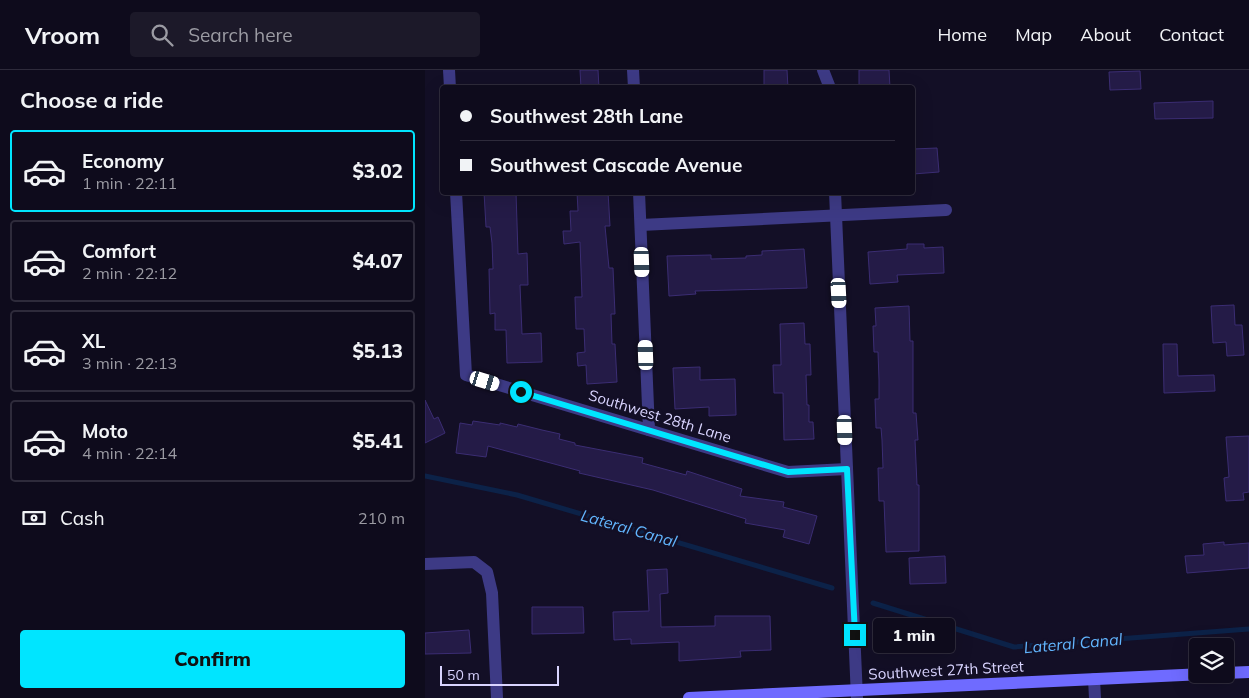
<!DOCTYPE html>
<html lang="en">
<head>
<meta charset="utf-8">
<style>
	body { margin:0; font-family:Mulish,sans-serif; background:#1c1929; color:#f1f3f6; height:100vh; display:flex; flex-direction:column; font-size:19px; white-space:nowrap }
	* { box-sizing:border-box; margin:0 }
	p { font-size:16px; color:#9b9ba3 }
	.icon { flex:none; width:28px; height:28px; fill:none; stroke:currentColor; stroke-width:2; stroke-linecap:round; stroke-linejoin:round }
	.map { position:relative; flex:1; overflow:hidden }
	.sheet { display:flex; flex-direction:column; background:#0e0b1c; width:425px }
	.sheet>* { flex:none }
	.banner { position:absolute; left:15px; top:15px; width:475px; height:110px; border-radius:5px; box-shadow:0 5px 20px #0002,0 0 0 1px #2e2b3b; display:grid; align-content:center; height:110px; padding:0 20px; background:#0e0b1c }
	.buttons { position:absolute; left:764px; top:568px; display:grid; gap:10px }
	.buttons a { display:grid; place-items:center; width:45px; height:45px; border-radius:5px; background:#0e0b1c; box-shadow:0 5px 20px #0002,0 0 0 1px #2e2b3b; font-size:25px }
	.scale { position:absolute; left:15px; bottom:12px; width:119px; box-sizing:border-box; padding-left:5px; border:2px solid #d9d4ff; border-top:0; font-size:14px; line-height:18px; white-space:nowrap; color:#d9d4ff; -webkit-text-stroke:4px #130f26; paint-order:stroke }
	.end { position:absolute; width:22px; height:22px; margin:-11px; border:6px solid #00e5ff; background:#111; box-shadow:0 0 0 2px #111 }
	.from { border-radius:50% }
	.bubble { position:absolute; height:35px; border-radius:5px; background:#0e0b1c; box-shadow:0 5px 20px #0002,0 0 0 1px #2e2b3b; font-size:16px; font-weight:800; line-height:35px; text-align:center }
	.car { position:absolute; width:15px; height:30px; margin:-15px -8px; border-radius:6px; box-shadow:0 0 4px 1px #0007; background:linear-gradient(#fff 24%,#345 0 40%,#fff 0 76%,#345 0 86%,#fff 0) }
	.banner b { display:flex; align-items:center; gap:18px; height:48px; font-size:19px }
	.banner b+b { border-top:1px solid #2e2b3b }
	.banner i { width:12px; height:12px; background:#f1f3f6 }
	ul { padding:0; list-style:none }
	li { display:flex; align-items:center; gap:15px; height:82px; margin:0 10px 8px; padding:0 10px; border:2px solid #2e2b3b; border-radius:5px }
	li div { flex:1 }
	li b { display:block; font-size:19px }
	li em { font-style:normal; font-weight:800 }
	li.current { border-color:#00e5ff }
	li>.icon { width:45px; height:45px; stroke-width:1.5 }
	h2 { padding:0 20px; font-size:22px; line-height:60px }
	.pay { display:flex; align-items:center; gap:12px; height:55px; padding:0 20px; font-size:19px }
	.pay p { margin-inline-start:auto }
	.button { display:flex; gap:10px; margin-top:auto; padding:10px 20px }
	.button a { flex:1; height:58px; border-radius:5px; background:#00e5ff; color:#111; font-size:20px; font-weight:800; line-height:58px; text-align:center }
	header { display:flex; align-items:center; gap:30px; box-sizing:border-box; height:70px; padding:0 25px; background:#0e0b1c; border-bottom:1px solid #2e2b3b }
	header strong { font-size:24px }
	nav { display:flex; gap:28px; margin-inline-start:auto; font-size:18px }
	.search { width:350px; height:45px; background:#1c1929; display:flex; align-items:center; gap:12px; box-sizing:border-box; padding:0 18px; border-radius:5px; color:#9b9ba3; font-size:19px }
	main { display:flex; flex:1; min-height:0 }
	.map>svg:first-child { display:block }
	.lines { fill:none; stroke-linecap:round; stroke-linejoin:round }
	.stream { stroke:#0c2248; stroke-width:5 }
	.building { fill:#241b47; stroke:#3b2d73 }
	.street { stroke:#3d3a85; stroke-width:12 }
	.secondary { stroke:#6f6bff; stroke-width:12 }
	.route { stroke:#00e5ff; stroke-width:6 }
	.labels { text-anchor:middle; dominant-baseline:central; stroke-width:5; stroke-linejoin:round; paint-order:stroke }
	.street-label { font-size:15px; fill:#d9d4ff; stroke:#130f26 }
	.water-label { font-size:16px; font-style:italic; fill:#62b6ff; stroke:#130f26 }
</style>
</head>
<body>
<header>
<strong>Vroom</strong>
<div class="search"><svg class="icon" aria-label="search" viewBox="0 0 24 24"><circle cx="10" cy="10" r="6"/><path d="M15 15l6 6"/></svg>Search here</div>
<nav><a>Home</a><a>Map</a><a>About</a><a>Contact</a></nav>
</header>
<main>
<section class="sheet">
<h2>Choose a ride</h2>
<ul>
<li class="current"><svg class="icon" aria-label="car" viewBox="0 0 24 24"><path d="M5 17H2v-5l4-1 3-4h7l3 4 3 1v5h-3M9 17h6M6 11h13"/><circle cx="7" cy="17" r="2"/><circle cx="17" cy="17" r="2"/></svg><div><b>Economy</b><p>1 min · 22:11</p></div><em>$3.02</em></li>
<li><svg class="icon" aria-label="car" viewBox="0 0 24 24"><path d="M5 17H2v-5l4-1 3-4h7l3 4 3 1v5h-3M9 17h6M6 11h13"/><circle cx="7" cy="17" r="2"/><circle cx="17" cy="17" r="2"/></svg><div><b>Comfort</b><p>2 min · 22:12</p></div><em>$4.07</em></li>
<li><svg class="icon" aria-label="car" viewBox="0 0 24 24"><path d="M5 17H2v-5l4-1 3-4h7l3 4 3 1v5h-3M9 17h6M6 11h13"/><circle cx="7" cy="17" r="2"/><circle cx="17" cy="17" r="2"/></svg><div><b>XL</b><p>3 min · 22:13</p></div><em>$5.13</em></li>
<li><svg class="icon" aria-label="car" viewBox="0 0 24 24"><path d="M5 17H2v-5l4-1 3-4h7l3 4 3 1v5h-3M9 17h6M6 11h13"/><circle cx="7" cy="17" r="2"/><circle cx="17" cy="17" r="2"/></svg><div><b>Moto</b><p>4 min · 22:14</p></div><em>$5.41</em></li>
</ul>
<div class="pay"><svg class="icon" aria-label="cash" viewBox="0 0 24 24"><path d="M3 7h18v10H3z"/><circle cx="12" cy="12" r="2"/></svg>Cash<p>210 m</p></div>
<div class="button"><a>Confirm</a></div>
</section>
<div class="map">
<svg width="824" height="628" viewBox="0 0 824 628">
	<rect width="100%" height="100%" fill="#130f26"/>
	<g class="lines">
		<g class="stream">
			<polyline points="0,406 92,425 407,518"/>
			<polyline points="448,533 589,577 824,559"/>
		</g>
	</g>
	<g class="building">
		<polygon points="155,0 173,0 174,18 156,18"/>
		<polygon points="339,0 362,0 363,18 339,18"/>
		<polygon points="434,0 464,0 465,18 434,18"/>
		<polygon points="715,1 716,19 685,20 684,2"/>
		<polygon points="788,31 788,48 730,49 729,33"/>
		<polygon points="512,78 514,102 488,104 488,79"/>
		<polygon points="59,122 91,122 93,184 102,183 103,215 95,215 97,264 116,263 117,292 82,293 81,260 70,260 70,243 65,244 64,199 68,199 67,173 65,157 61,157"/>
		<polygon points="152,122 183,122 185,156 180,156 184,198 188,198 190,244 186,244 187,274 190,274 192,312 162,314 161,295 153,296 152,283 160,282 159,259 151,259 150,227 157,227 155,172 139,174 138,161 146,161 145,141 153,141"/>
		<polygon points="482,174 499,174 499,178 518,177 519,203 472,205 473,212 445,214 443,182 482,179"/>
		<polygon points="379,179 382,218 270,221 271,224 244,226 242,186 286,185 286,189 321,188 321,186 337,185 337,181"/>
		<polygon points="809,235 810,255 817,255 819,285 802,286 801,272 788,273 786,236"/>
		<polygon points="484,236 485,271 488,271 488,343 491,343 493,370 490,370 492,415 494,415 494,481 461,482 459,431 454,431 453,398 458,398 457,370 456,358 451,358 450,329 454,329 454,310 453,282 449,282 448,256 451,256 450,238"/>
		<polygon points="379,253 380,274 385,274 386,305 381,305 382,335 384,335 384,352 388,352 389,369 359,370 358,323 349,323 348,295 356,295 355,254"/>
		<polygon points="738,274 752,274 753,306 789,305 790,321 739,323"/>
		<polygon points="275,297 275,310 310,309 311,345 284,346 284,337 250,339 248,298"/>
		<polygon points="0,330 9,349 13,347 20,363 0,373"/>
		<polygon points="48,351 75,355 75,353 92,357 93,354 117,360 135,364 134,369 150,373 150,375 218,388 217,393 261,405 262,401 317,419 315,426 359,432 358,437 392,446 384,474 358,467 360,460 320,453 321,449 228,420 154,403 155,401 63,376 61,387 31,383 35,353 47,355"/>
		<polygon points="824,366 824,422 818,423 819,430 801,431 799,408 804,407 801,367"/>
		<polygon points="799,472 799,475 824,473 824,498 762,503 760,486 779,485 778,474"/>
		<polygon points="520,486 521,513 485,514 484,488"/>
		<polygon points="242,499 243,523 235,524 236,557 290,556 290,546 345,546 346,580 315,581 316,587 254,591 254,572 206,574 206,569 189,570 188,542 224,541 222,500"/>
		<polygon points="107,537 158,537 159,563 107,564"/>
		<polygon points="44,560 46,583 0,584 0,563"/>
	</g>
	<g class="lines">
		<g class="street">
			<polyline points="24,0 25,18"/>
			<polyline points="208,0 209,18"/>
			<polyline points="398,0 405,18"/>
			<polyline points="31,122 41,305 363,402 422,399"/>
			<polyline points="214,122 224,360"/>
			<polyline points="410,122 432,628"/>
			<polyline points="216,155 521,140"/>
			<polyline points="0,494 49,492 62,502 67,523 72,628"/>
			<polyline points="669,609 670,628"/>
		</g>
		<g class="secondary">
			<polyline points="800,603 824,602"/>
			<polyline points="264,628 779,604"/>
		</g>
	</g>
	<g class="lines">
		<polyline class="route" points="96,322 363,402 422,399 430,565"/>
	</g>
	<g class="labels">
		<g class="street-label">
			<text transform="translate(235 346) rotate(17)">Southwest 28th Lane</text>
			<text transform="translate(521 600) rotate(-3)">Southwest 27th Street</text>
		</g>
		<g class="water-label">
			<text transform="translate(204 458) rotate(16)">Lateral Canal</text>
			<text transform="translate(648 573) rotate(-5)">Lateral Canal</text>
		</g>
	</g>
</svg>
<div class="buttons">
<a><svg class="icon" aria-label="layers" viewBox="0 0 24 24"><path d="M12 4l9 5-9 5-9-5zM3 14l9 5 9-5"/></svg></a>
</div>
<div class="scale">50 m</div>
<i class="end from" style="left:96px;top:322px"></i>
<i class="end" style="left:430px;top:565px"></i>
<div class="bubble" style="left:448px;top:548px;width:82px">1 min</div>
<i class="car" style="left:217px;top:192px;rotate:178deg"></i>
<i class="car" style="left:414px;top:223px;rotate:177deg"></i>
<i class="car" style="left:221px;top:285px;rotate:358deg"></i>
<i class="car" style="left:60px;top:311px;rotate:107deg"></i>
<i class="car" style="left:420px;top:360px;rotate:178deg"></i>
<div class="banner">
<b><i class="from"></i>Southwest 28th Lane</b>
<b><i></i>Southwest Cascade Avenue</b>
</div>
</div>
</main>
</body>
</html>
